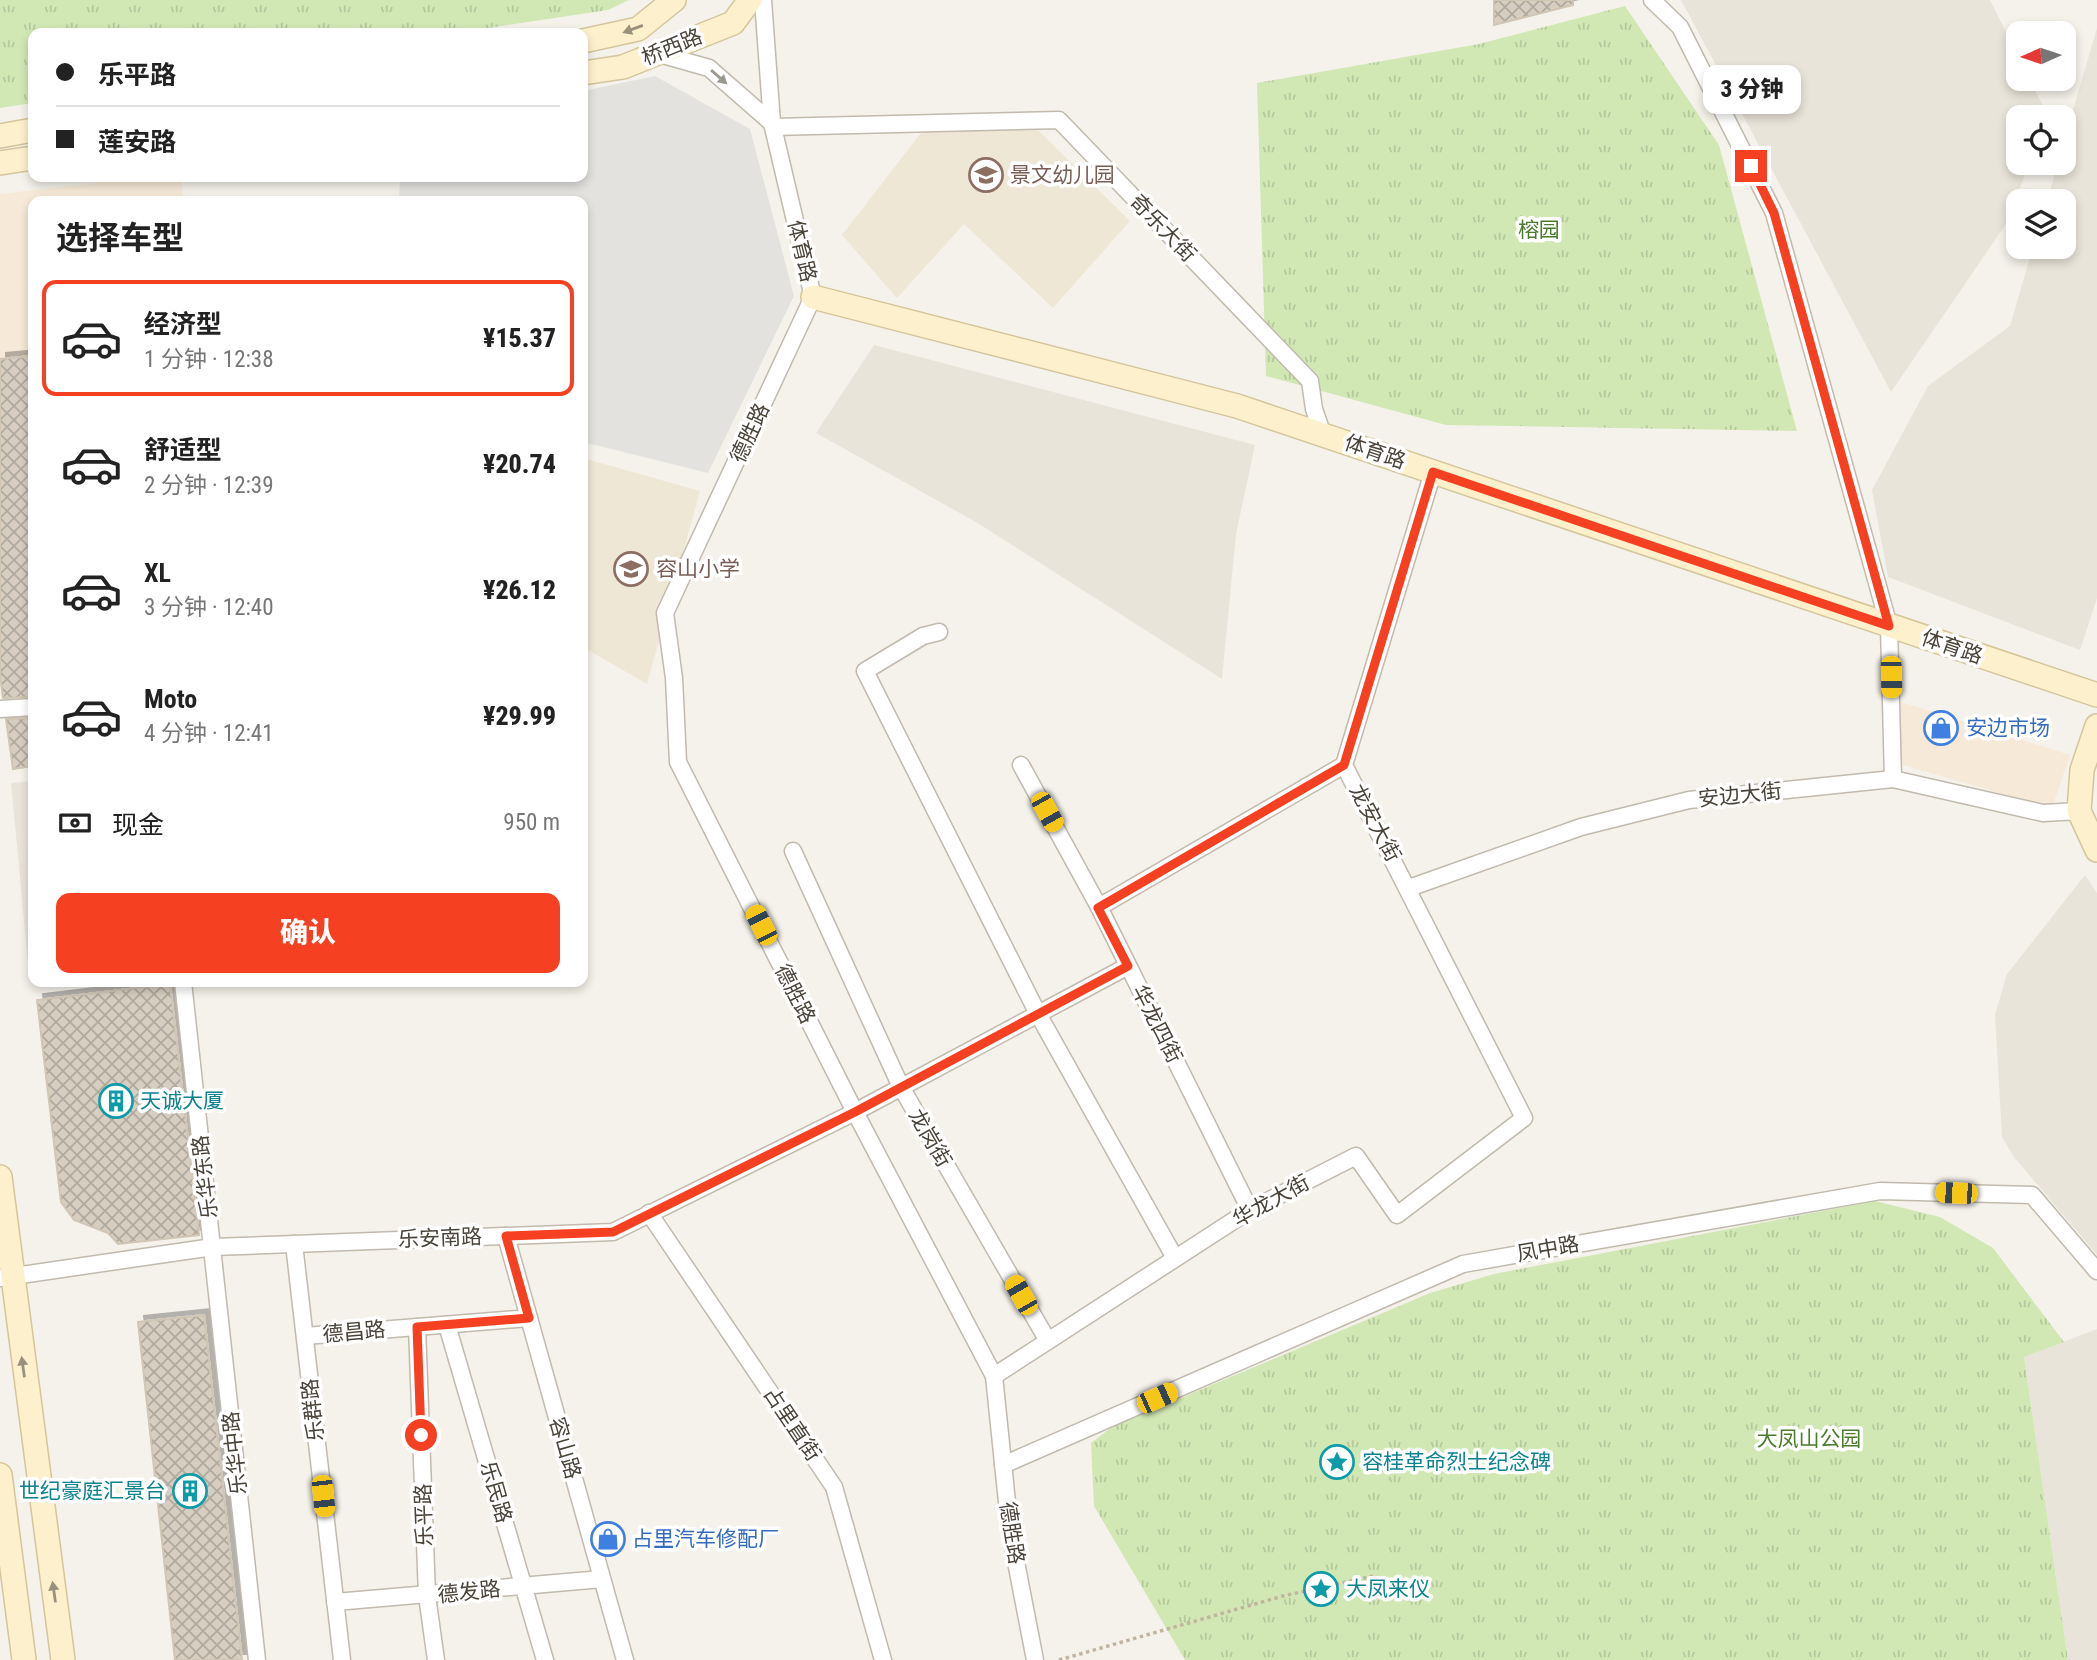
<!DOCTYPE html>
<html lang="zh">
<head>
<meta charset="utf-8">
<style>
	body { margin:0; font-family:"Roboto Condensed","Noto Sans SC",sans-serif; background:#f2f2f2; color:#222; height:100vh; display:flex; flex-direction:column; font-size:26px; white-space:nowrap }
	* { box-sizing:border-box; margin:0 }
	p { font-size:23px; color:#767676 }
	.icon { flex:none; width:38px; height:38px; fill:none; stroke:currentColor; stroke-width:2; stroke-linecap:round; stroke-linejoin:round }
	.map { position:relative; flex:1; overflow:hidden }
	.side { position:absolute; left:28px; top:196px; width:560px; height:791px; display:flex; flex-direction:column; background:#fff; border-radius:14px; box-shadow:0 4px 10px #0003 }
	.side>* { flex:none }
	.top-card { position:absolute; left:28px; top:28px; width:560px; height:154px; border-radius:14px; box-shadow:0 4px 10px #0003; display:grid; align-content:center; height:154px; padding:0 28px; background:#fff }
	.needle { width:46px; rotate:267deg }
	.controls { position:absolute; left:2006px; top:21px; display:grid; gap:14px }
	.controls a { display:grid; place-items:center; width:70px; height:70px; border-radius:14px; background:#fff; box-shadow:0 4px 10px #0003; font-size:35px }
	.end { position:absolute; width:32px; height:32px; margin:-16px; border:9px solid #f54022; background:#fff; box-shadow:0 0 0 4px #fff }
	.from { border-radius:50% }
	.bubble { position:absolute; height:49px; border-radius:14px; background:#fff; box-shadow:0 4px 10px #0003; font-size:23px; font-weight:800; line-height:49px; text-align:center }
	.car { position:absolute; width:21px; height:42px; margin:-21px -10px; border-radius:9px; box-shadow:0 0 5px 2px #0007; background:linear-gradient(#f5c518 24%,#345 0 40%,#f5c518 0 76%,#345 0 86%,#f5c518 0) }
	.top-card b { display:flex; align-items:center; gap:24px; height:66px; font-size:26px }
	.top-card b+b { border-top:2px solid #e0e0e0 }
	.top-card i { width:18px; height:18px; background:#222 }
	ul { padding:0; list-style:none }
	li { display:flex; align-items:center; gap:21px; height:116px; margin:0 14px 10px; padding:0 14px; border:4px solid transparent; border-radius:14px }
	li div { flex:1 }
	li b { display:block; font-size:26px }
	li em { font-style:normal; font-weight:800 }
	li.selected { border-color:#f54022 }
	li>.icon { width:63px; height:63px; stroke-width:1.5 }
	h2 { padding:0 28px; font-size:32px; line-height:84px }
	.pay { display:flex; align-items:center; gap:18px; height:77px; padding:0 28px; font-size:26px }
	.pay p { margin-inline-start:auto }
	.cta { display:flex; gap:14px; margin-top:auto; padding:14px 28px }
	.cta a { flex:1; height:80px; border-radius:14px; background:#f54022; color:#fff; font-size:28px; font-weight:800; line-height:80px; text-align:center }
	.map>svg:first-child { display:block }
	.residential { fill:#e9e4d9 }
	.commercial { fill:#f6e9d7 }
	.education { fill:#eee7d5 }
	.park { fill:url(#park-tufts) }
	.parking { fill:#e4e2df }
	.building { fill:url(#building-cross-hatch); stroke:#d1c6b4; stroke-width:2; filter:url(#shadow) }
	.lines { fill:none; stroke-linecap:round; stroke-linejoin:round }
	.street-casing { stroke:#c1baad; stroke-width:19 }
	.secondary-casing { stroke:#d4c59b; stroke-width:26 }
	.path { stroke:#c2b59f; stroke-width:3.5; stroke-dasharray:3.5 3.5; stroke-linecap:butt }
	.street { stroke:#fff; stroke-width:16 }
	.secondary { stroke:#fdf1cd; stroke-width:23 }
	.oneway { fill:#9a917c }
	.oneway2 { fill:#9b9892 }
	.route { stroke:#f54022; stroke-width:9 }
	.labels { text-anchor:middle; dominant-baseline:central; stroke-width:7; stroke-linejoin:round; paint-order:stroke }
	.street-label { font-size:21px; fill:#494339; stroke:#fff }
	.education-label { font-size:21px; fill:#785e54; stroke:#fff; text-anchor:start }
	.park-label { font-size:21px; fill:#4b7b2c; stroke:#fff }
	.shop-label { font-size:21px; fill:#366cbe; stroke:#fff; text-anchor:start }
	.culture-label { font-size:21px; fill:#0d838f; stroke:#fff; text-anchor:start }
</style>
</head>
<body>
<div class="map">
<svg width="2097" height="1660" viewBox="0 0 2097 1660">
	<defs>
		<pattern id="park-tufts" width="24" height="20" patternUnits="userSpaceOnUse" patternTransform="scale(1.75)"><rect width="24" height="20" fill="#d1e8b5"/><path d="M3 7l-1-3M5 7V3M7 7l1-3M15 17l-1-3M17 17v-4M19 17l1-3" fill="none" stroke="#b5c89c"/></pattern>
		<pattern id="building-cross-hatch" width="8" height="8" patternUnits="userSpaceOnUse" patternTransform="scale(1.75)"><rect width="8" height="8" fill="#d7cec1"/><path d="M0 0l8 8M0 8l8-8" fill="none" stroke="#b0a99e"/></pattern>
		<filter id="shadow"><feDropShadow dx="6" dy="-6" stdDeviation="0" flood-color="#0004"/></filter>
	</defs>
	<rect width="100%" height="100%" fill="#f5f2eb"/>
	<g class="residential">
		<polygon points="1681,0 1990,0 2018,56 2018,79 2029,79 2047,113 2045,117 2018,117 2018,163 2029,163 2008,221 1891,392"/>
		<polygon points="2097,28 2097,598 2080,650 1888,577 1872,490 1928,386 2010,326 2033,247 2063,247 2063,201 2047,201 2058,163 2063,163 2063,144"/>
		<polygon points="874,345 1255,445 1236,534 1222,679 976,522 816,433"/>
		<polygon points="33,781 33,974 29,974 11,783"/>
		<polygon points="2085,875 2097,893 2097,1255 2014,1157 2002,1137 1995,1015 2007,974"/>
		<polygon points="2097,1329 2097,1660 2068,1660 2024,1357"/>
	</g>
	<g class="commercial">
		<polygon points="146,177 181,177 183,201 33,201 33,476 0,481 0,194"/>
		<polygon points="1898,701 2070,755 2052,808 1899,764"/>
	</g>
	<g class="education">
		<polygon points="1036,128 1130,221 1053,308 964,224 897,298 842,235 924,129"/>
		<polygon points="583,458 700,491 647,684 583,647"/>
	</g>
	<g class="park">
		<polygon points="0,0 629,0 608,10 455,33 33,33 33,103 0,108"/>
		<polygon points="1625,6 1719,145 1797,431 1446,425 1266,376 1257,83 1479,44"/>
		<polygon points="1875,1201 1940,1217 1993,1248 2064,1342 2024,1357 2068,1660 1185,1660 1094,1506 1091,1443 1112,1427 1430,1293 1494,1274"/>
	</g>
	<polygon class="parking" points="655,76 750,129 794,296 708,473 583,442 583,201 399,201 400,177 583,177 583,91"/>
	<g class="building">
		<polygon points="1494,0 1573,0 1573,5 1494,25"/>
		<polygon points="31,356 33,697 3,698 0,676 0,359"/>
		<polygon points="33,718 33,766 13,769 6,719"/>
		<polygon points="170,984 199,1235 118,1244 108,1233 74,1220 61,1202 37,1000"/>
		<polygon points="204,1315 242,1660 175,1660 138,1322"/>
	</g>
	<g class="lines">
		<g class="street-casing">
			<g id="street">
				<polyline points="763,0 772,123 813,297 665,613 674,678 678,762 855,1112 994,1376 1010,1531 1035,1660"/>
				<polyline points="1652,0 1680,27 1774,213 1889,626 1893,779"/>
				<polyline points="656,53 709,68 772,123"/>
				<polyline points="773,127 1059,120 1310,381 1314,409 1323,435"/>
				<polyline points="939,632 923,636 865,671 1038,1014 1175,1258"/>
				<polyline points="0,709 33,707"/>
				<polyline points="1021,765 1099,907 1250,1210"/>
				<polyline points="793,851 901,1087 1048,1341"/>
				<polyline points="1409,888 1581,827 1689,800 1893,779 2043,813 2079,811"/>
				<polyline points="1099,907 1344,765"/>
				<polyline points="183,982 257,1660"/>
				<polyline points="649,1213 834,1487 883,1660"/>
				<polyline points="506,1236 625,1660"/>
				<polyline points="294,1244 342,1660"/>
				<polyline points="0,1278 213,1247 613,1232 855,1112 1128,966"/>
				<polyline points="447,1325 545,1660"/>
				<polyline points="417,1327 427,1596 436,1660"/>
				<polyline points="305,1336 529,1318"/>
				<polyline points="994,1376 1250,1210 1356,1156 1397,1215 1524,1118 1344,765 1433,472"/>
				<polyline points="1003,1465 1463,1264 1880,1191 2032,1195 2097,1271"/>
				<polyline points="335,1602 602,1579"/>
			</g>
		</g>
		<g class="secondary-casing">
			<g id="secondary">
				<polyline points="583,41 638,29 674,0"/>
				<polyline points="583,73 623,67 733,23 750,0"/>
				<polyline points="0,136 33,130"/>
				<polyline points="0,163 33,158"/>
				<polyline points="813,297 1237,406 2097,695"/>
				<polyline points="2097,726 2082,770 2079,811 2097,850"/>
				<polyline points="0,1177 63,1660"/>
				<polyline points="0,1475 24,1660"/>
			</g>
		</g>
		<polyline class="path" points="1059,1660 1283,1596 1373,1576"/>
		<use href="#street" class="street"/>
		<use href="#secondary" class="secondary"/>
	</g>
	<defs><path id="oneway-solid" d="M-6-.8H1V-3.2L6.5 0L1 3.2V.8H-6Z" transform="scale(1.75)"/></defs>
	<g class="oneway">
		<use href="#oneway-solid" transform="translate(633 29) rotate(160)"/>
		<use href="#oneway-solid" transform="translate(23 1367) rotate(-98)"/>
		<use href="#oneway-solid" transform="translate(54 1592) rotate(-98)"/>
	</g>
	<use class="oneway2" href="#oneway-solid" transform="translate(719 77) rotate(41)"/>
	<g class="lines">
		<polyline class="route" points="421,1435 417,1327 529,1318 506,1236 613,1232 855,1112 1128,966 1098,908 1344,765 1433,472 1889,626 1774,213 1751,166"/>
	</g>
	<defs>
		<g id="school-ring" transform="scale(1.75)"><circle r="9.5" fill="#fff" stroke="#8d6e63" stroke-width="1.5"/><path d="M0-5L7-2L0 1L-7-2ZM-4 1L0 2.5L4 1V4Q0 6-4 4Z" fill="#8d6e63"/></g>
		<g id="shop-ring" transform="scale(1.75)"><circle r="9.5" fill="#fff" stroke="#3f7fe0" stroke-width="1.5"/><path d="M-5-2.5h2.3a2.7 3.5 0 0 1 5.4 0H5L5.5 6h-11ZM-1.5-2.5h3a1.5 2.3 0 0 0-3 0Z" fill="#3f7fe0"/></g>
		<g id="building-ring" transform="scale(1.75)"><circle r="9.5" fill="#fff" stroke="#0f9aa8" stroke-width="1.5"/><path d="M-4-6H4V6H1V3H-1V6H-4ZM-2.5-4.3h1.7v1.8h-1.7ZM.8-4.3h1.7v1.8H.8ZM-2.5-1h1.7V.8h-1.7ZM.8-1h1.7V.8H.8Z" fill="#0f9aa8"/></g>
		<g id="sight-ring" transform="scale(1.75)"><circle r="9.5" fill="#fff" stroke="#0f9aa8" stroke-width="1.5"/><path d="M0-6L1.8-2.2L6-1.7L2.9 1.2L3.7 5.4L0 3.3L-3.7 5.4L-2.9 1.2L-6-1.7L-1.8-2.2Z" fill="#0f9aa8"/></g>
	</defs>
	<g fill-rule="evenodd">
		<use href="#school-ring" x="986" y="175"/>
		<use href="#school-ring" x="631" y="569"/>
		<use href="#shop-ring" x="1941" y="728"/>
		<use href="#building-ring" x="116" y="1101"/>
		<use href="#sight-ring" x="1337" y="1462"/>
		<use href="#building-ring" x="190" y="1491"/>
		<use href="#shop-ring" x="608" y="1539"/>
		<use href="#sight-ring" x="1321" y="1589"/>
	</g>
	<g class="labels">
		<g class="street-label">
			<text transform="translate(672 47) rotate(-22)">桥西路</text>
			<text transform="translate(1163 228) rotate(46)">奇乐大街</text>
			<text transform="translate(802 251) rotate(77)">体育路</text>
			<text transform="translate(750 433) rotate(-65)">德胜路</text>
			<text transform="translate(1375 452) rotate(19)">体育路</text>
			<text transform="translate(1952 647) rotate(19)">体育路</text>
			<text transform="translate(1740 795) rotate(-6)">安边大街</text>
			<text transform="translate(1375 823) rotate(62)">龙安大街</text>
			<text transform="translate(795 994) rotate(63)">德胜路</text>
			<text transform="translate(1157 1024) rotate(63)">华龙四街</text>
			<text transform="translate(930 1138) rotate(60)">龙岗街</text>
			<text transform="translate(205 1177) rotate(-97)">乐华东路</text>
			<text transform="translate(1271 1201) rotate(-29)">华龙大街</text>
			<text transform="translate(440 1238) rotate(-2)">乐安南路</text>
			<text transform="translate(1548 1249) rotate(-10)">凤中路</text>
			<text transform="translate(354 1332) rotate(-5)">德昌路</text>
			<text transform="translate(313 1410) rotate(-96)">乐群路</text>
			<text transform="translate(792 1424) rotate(56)">占里直街</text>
			<text transform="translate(565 1448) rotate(74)">容山路</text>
			<text transform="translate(235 1453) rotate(-96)">乐华中路</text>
			<text transform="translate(496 1492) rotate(74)">乐民路</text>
			<text transform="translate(424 1515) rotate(-92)">乐平路</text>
			<text transform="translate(1012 1533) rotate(81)">德胜路</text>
			<text transform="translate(469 1592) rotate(-6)">德发路</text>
		</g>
		<g class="education-label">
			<text x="1010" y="175">景文幼儿园</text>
			<text x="656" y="569">容山小学</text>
		</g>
		<g class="park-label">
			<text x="1539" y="230">榕园</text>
			<text x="1809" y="1439">大凤山公园</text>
		</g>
		<g class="shop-label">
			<text x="1966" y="728">安边市场</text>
			<text x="632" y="1539">占里汽车修配厂</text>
		</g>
		<g class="culture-label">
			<text x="140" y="1101">天诚大厦</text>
			<text x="1362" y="1462">容桂革命烈士纪念碑</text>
			<text x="166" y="1491" text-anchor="end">世纪豪庭汇景台</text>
			<text x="1346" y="1589">大凤来仪</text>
		</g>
	</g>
</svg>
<div class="controls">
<a><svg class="needle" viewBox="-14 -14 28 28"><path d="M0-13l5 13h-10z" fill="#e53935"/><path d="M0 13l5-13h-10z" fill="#767676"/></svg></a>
<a><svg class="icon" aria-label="locate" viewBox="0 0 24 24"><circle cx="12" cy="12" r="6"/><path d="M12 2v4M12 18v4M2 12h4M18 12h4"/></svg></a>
<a><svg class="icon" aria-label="layers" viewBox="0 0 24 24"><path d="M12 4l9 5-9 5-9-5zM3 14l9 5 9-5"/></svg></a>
</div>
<i class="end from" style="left:421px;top:1435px"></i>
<i class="end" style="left:1751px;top:166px"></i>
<div class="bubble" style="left:1703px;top:65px;width:98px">3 分钟</div>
<i class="car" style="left:1891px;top:677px;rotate:179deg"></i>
<i class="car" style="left:1047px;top:812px;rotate:151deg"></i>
<i class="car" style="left:761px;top:925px;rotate:333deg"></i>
<i class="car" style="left:1956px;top:1193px;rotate:272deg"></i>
<i class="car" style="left:1021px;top:1295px;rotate:330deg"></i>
<i class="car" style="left:1157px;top:1398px;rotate:66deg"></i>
<i class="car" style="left:323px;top:1496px;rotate:174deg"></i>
<div class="top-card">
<b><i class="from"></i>乐平路</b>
<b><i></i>莲安路</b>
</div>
<section class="side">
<h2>选择车型</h2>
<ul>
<li class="selected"><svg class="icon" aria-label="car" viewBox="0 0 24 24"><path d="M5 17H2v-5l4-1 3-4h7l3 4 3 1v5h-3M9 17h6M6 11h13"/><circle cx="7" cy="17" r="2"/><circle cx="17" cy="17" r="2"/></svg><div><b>经济型</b><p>1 分钟 · 12:38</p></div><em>¥15.37</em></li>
<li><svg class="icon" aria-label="car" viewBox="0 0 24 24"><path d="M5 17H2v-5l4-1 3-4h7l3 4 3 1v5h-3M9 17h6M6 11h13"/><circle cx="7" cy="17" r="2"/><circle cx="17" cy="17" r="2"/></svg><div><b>舒适型</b><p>2 分钟 · 12:39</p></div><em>¥20.74</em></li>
<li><svg class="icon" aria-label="car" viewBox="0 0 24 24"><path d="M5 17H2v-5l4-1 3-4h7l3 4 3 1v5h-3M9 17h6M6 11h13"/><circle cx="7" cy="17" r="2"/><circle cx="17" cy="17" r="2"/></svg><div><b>XL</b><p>3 分钟 · 12:40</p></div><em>¥26.12</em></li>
<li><svg class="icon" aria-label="car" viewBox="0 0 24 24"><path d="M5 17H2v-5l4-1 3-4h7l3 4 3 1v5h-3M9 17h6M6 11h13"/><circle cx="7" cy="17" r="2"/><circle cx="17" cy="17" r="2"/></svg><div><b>Moto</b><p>4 分钟 · 12:41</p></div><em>¥29.99</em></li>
</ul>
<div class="pay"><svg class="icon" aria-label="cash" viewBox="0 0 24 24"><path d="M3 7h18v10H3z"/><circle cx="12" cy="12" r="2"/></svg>现金<p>950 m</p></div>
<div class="cta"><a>确认</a></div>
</section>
</div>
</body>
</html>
